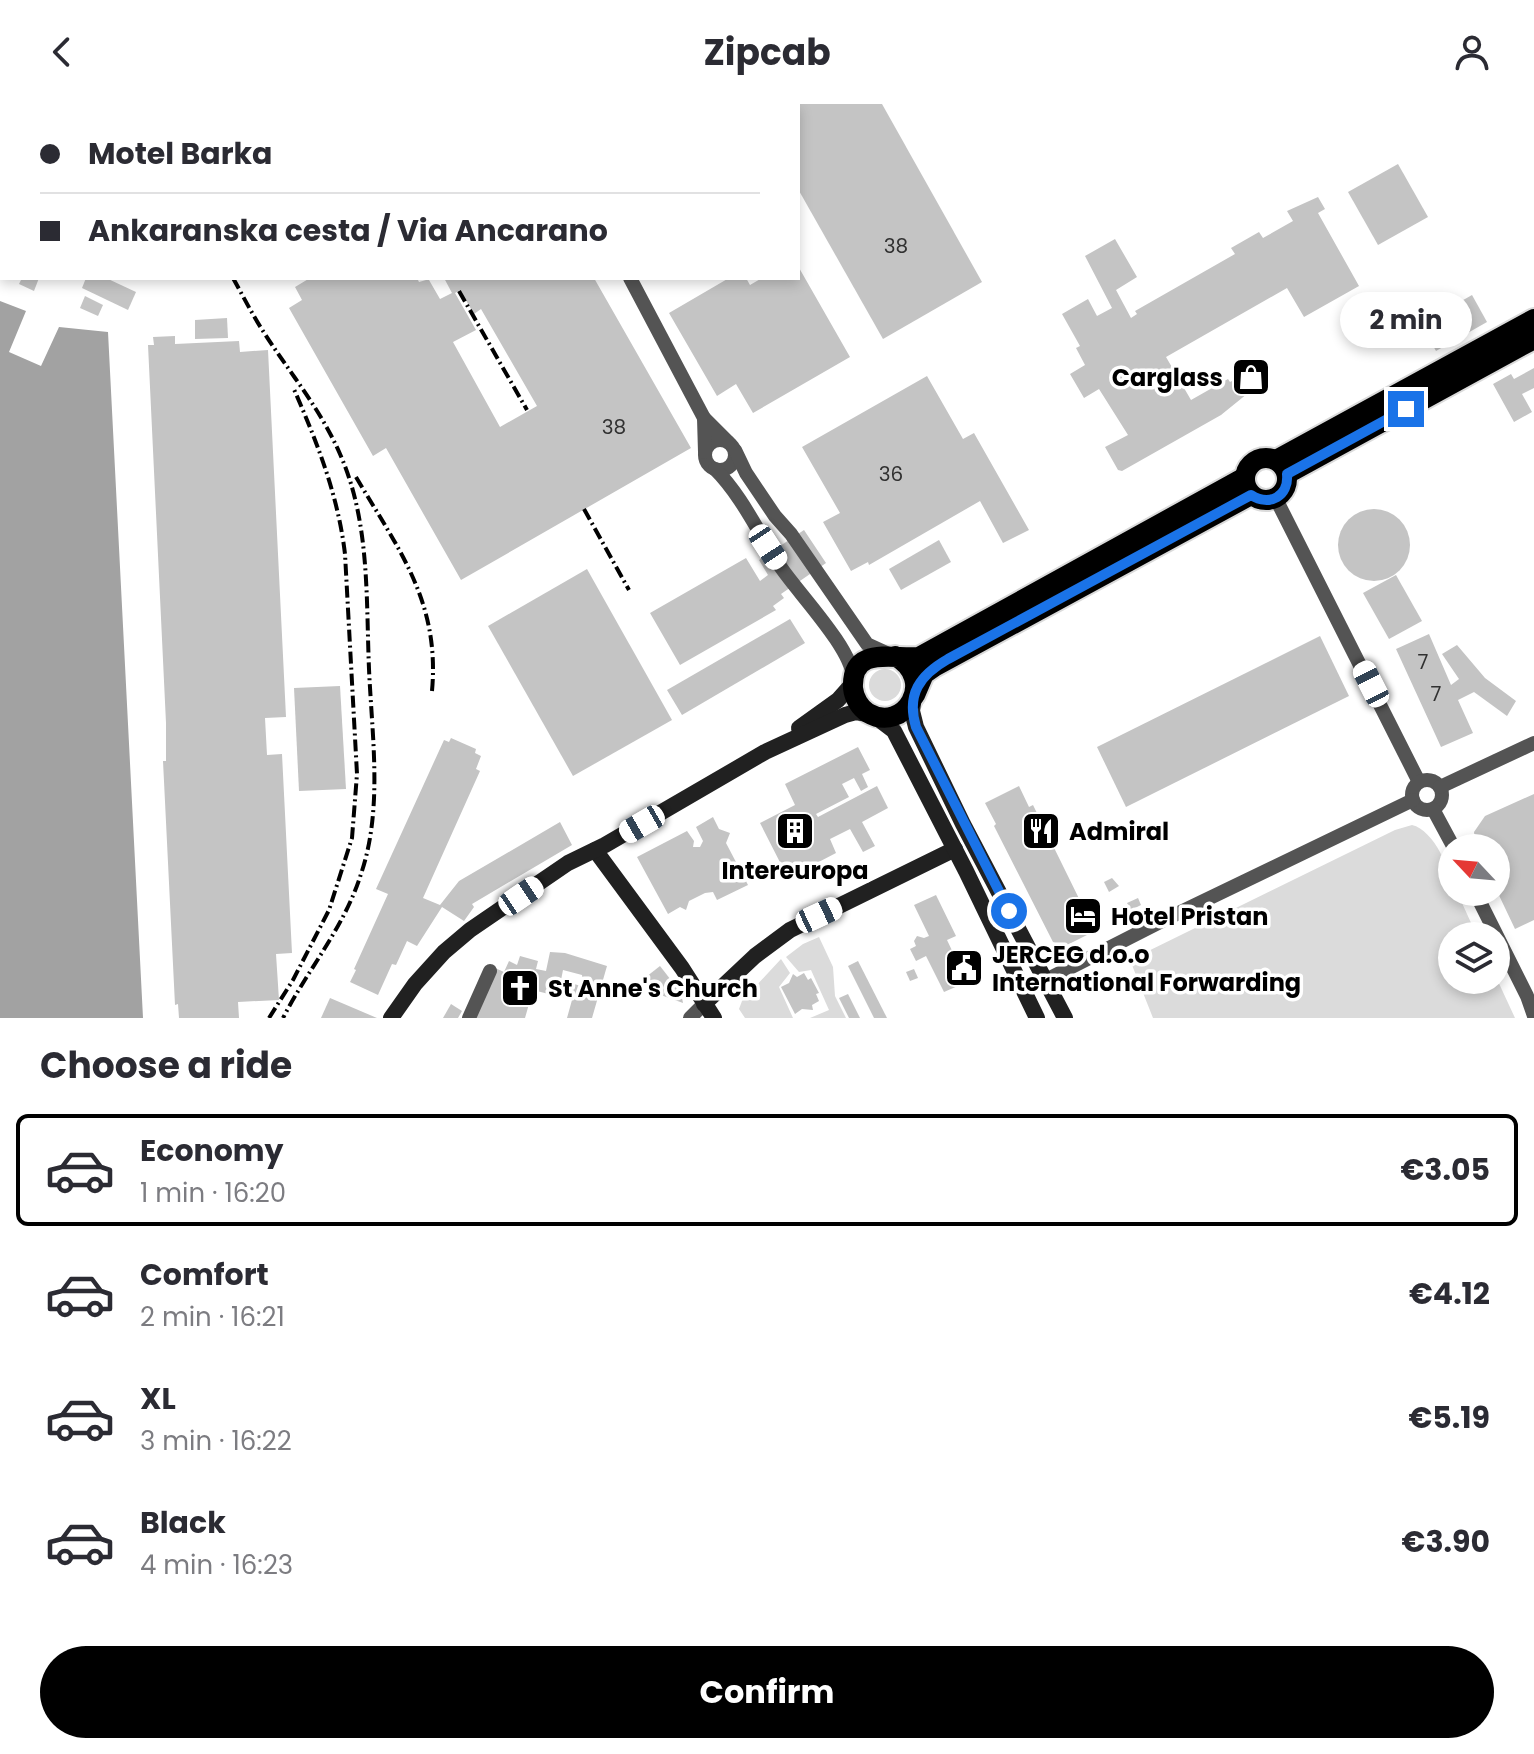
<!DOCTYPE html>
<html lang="en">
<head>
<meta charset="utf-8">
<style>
	body { margin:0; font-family:Poppins,sans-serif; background:#f2f2f3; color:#2b2b33; height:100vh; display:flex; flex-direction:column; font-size:30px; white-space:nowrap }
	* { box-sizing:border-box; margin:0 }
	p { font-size:26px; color:#7c7c81 }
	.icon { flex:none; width:44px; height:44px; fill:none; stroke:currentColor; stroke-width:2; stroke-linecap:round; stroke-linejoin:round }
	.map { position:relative; height:914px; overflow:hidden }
	.sheet { display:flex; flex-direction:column; background:#fff; flex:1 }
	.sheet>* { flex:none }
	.guide { position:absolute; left:0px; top:0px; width:800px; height:176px; box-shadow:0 4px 12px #0003; display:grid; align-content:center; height:176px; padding:0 40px; background:#fff }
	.needle { width:52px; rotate:296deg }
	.fabs { position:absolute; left:1438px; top:730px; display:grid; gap:16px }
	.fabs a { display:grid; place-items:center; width:72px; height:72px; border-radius:50%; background:#fff; box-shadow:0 4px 12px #0003; font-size:40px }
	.end { position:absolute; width:36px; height:36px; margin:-18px; border:10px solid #1a73e8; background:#fff; box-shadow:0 0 0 4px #fff }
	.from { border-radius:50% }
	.bubble { position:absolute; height:56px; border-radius:28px; background:#fff; box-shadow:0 4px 12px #0003; font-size:26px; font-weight:700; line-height:56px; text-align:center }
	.car { position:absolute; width:24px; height:48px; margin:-24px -12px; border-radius:10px; box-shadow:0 0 6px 2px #0007; background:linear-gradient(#fff 24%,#345 0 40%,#fff 0 76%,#345 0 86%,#fff 0) }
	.guide b { display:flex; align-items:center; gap:28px; height:76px; font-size:30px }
	.guide b+b { border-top:2px solid #e1e1e2 }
	.guide i { width:20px; height:20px; background:#2b2b33 }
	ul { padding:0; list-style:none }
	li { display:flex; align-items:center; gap:24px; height:112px; margin:0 16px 12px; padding:0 24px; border:4px solid transparent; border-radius:12px }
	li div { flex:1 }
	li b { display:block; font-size:30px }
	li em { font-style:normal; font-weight:700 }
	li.on { border-color:#000 }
	li>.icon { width:72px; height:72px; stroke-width:1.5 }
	h2 { padding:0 40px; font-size:36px; line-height:96px }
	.action { display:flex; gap:16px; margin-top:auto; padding:16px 40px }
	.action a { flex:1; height:92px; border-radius:48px; background:#000; color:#fff; font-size:32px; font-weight:700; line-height:92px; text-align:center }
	header { display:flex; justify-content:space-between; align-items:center; height:104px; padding:0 40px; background:#fff; font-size:36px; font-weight:700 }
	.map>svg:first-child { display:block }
	.green { fill:#dbdbdb }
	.water { fill:#a2a2a2 }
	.building { fill:#c4c4c4; fill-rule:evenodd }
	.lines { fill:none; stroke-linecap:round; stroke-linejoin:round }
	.primary-casing { stroke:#dbdbdb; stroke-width:24 }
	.street { stroke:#545454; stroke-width:14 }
	.secondary { stroke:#212121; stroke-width:16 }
	.primary { stroke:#000; stroke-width:20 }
	.rail { stroke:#000; stroke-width:4; stroke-dasharray:12 4 2 4; stroke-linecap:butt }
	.route { stroke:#1a73e8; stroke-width:10 }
	.labels { text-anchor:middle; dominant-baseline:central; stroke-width:7; stroke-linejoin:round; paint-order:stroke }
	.number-label { font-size:20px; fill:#313131 }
	.poi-label { font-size:24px; font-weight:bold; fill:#000; stroke:#fff; text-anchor:start }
</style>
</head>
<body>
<header><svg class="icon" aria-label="back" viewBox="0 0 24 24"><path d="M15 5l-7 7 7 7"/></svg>Zipcab<svg class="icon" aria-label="person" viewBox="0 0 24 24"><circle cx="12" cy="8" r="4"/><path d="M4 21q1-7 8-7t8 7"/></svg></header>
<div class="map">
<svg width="1534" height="914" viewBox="0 0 1534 914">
	<rect width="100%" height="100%" fill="#fff"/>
	<g class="green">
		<circle cx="885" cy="581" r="16"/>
		<path d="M1412,721C1434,726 1452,767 1452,788H1457L1477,832H1452V876H1496V873L1515,914H1153L1130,856L1395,726Z"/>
		<polygon points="819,833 833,863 835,892 846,914 810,914 829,906 811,866 799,868 786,853 803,840"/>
		<polygon points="781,855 790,869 779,883 793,914 745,914 739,905 742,897"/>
	</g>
	<polygon class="water" points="0,197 26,207 9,248 41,262 59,223 108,228 143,914 0,914"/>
	<g class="building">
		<polygon points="798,0 882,0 982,178 883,235 798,85"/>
		<polygon points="1398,60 1428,113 1378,141 1348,88"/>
		<polygon points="1318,93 1325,105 1318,109 1359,182 1304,213 1287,184 1166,253 1191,296 1228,275 1230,278 1238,274 1236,271 1248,264 1258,281 1221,311 1122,367 1118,366 1105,343 1128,331 1099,285 1084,294 1070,270 1085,261 1076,244 1080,242 1062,210 1088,195 1097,212 1112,204 1085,152 1115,135 1137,173 1116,186 1131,214 1137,210 1135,207 1235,150 1231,144 1259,128 1263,134 1293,117 1287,107"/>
		<polygon points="798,162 850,253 753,309 736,280 717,292 669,209 729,174 746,174 750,181 762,174 798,174"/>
		<polygon points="22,174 39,174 34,187 19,180"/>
		<polygon points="86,174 106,174 136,188 128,206 82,184"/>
		<path d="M310,174H417L419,178L433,174L429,176L440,195L452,189L444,174H594L691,344L461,476L386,344L373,352L289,204L302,196L295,183ZM460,186L474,210L481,205L537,302L500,323L453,238L476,226L455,189Z"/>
		<polygon points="1472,191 1487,218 1436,247 1421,220"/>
		<polygon points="85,192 103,201 98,212 80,204"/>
		<polygon points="227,214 228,234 195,235 195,216"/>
		<polygon points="175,232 175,240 239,237 240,248 268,246 286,613 265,614 267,651 282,650 292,849 276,850 279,896 238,898 239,914 179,914 178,900 175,901 163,657 166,657 166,619 148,241 154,241 153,233"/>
		<polygon points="1534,264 1534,284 1522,290 1532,308 1514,318 1493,280 1511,270 1514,275"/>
		<polygon points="927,272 963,335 974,329 1029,426 1003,439 980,397 869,461 868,458 851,467 823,418 840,409 802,343"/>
		<circle cx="1374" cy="441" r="36"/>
		<polygon points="804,426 826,459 781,490 784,494 773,502 776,506 680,561 650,509 746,454 760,477 768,471 759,456"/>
		<polygon points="939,436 951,458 901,486 889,465"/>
		<polygon points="587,465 672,616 573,672 488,522"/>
		<polygon points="1396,471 1422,517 1389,535 1363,489"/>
		<polygon points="790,515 805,539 682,611 667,586"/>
		<polygon points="1429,530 1451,581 1459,575 1442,550 1457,541 1485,574 1516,597 1507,612 1474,588 1458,596 1473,629 1441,643 1396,545"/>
		<polygon points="1320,532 1349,592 1126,703 1097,643"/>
		<polygon points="340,582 346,685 299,687 294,584"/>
		<polygon points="451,634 476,645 475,649 481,652 476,665 480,667 423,794 440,801 459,777 560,718 572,741 472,800 474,803 464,817 442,803 417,842 407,837 396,861 392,860 378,891 350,878 356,866 354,865 388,790 376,785 444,636 449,638"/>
		<polygon points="858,643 870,666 862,670 868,683 861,687 854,674 842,680 849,693 816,710 818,713 877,682 888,704 862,718 875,742 863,748 850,725 830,735 836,749 788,774 760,719 795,701 785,680"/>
		<polygon points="1019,682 1029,703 1033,701 1093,823 1087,831 1063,843 1053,838 994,722 996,720 985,699"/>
		<polygon points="1534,690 1534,816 1515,825 1496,785 1496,744 1476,744 1474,728 1485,712"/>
		<polygon points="713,713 719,725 730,729 726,739 748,781 717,796 713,788 705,789 689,797 686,806 680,803 668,810 637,753 687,727 694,737 693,743 700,743 703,737 696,723"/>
		<polygon points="1112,774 1119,782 1109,788 1104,778"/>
		<polygon points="936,791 956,832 947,836 967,878 944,888 926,852 916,857 910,845 916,842 914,837 917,832 924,834 929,832 914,801"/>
		<polygon points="1138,794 1141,801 1131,806 1127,799"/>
		<path d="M550,848L565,849L607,862L592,914H567L572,896L533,886L525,914H472L495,864L504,868L509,857L517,861L520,852L538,857L536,865L546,867ZM563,866L582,871L584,883L561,876Z"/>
		<polygon points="858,857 887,914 874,914 848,862"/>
		<polygon points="660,862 681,889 683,899 658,890 646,873"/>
		<polygon points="914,865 918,874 910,877 906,868"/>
		<polygon points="804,869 808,876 811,874 819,889 816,890 819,897 812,901 813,906 802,905 795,910 781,883 789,879 793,870 797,873"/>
		<polygon points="848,890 860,914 849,914 839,894"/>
		<polygon points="330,894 377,914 321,914"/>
		<polygon points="451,900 462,907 458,914 443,914"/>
	</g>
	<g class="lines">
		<g class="primary-casing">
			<g id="primary">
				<circle cx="1266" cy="375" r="21"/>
				<polyline points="1276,356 1534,215"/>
				<polyline points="1287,370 1534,235"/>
				<path d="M895,552C938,576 904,630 868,609C860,604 854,594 853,584C851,540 895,556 919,553L1245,373"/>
				<polyline points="915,591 924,570 934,563 1251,391"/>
			</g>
		</g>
		<g class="street">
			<polyline points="582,0 585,2"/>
			<polyline points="555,2 558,0"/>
			<polyline points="630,174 704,314"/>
			<circle cx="720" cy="351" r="15"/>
			<polyline points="735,346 746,369 775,412 791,430 867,540 891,551"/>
			<polyline points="705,348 704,314 728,338"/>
			<path d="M715,365C742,392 759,430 780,462C797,488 852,544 853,574"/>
			<polyline points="1276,395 1419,678"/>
			<circle cx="1427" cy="691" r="15"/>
			<polyline points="1440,683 1534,639"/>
			<polyline points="1433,705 1454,744"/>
			<polyline points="1475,788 1527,892 1534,912"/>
			<polyline points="1046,876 1162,817 1413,696"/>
			<polyline points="469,914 490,867"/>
			<polyline points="690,914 704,900"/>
		</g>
		<g class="secondary">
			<polyline points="914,592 912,607 916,623 963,720 1065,914"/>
			<polyline points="799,624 838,596 854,578"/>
			<polyline points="595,746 682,864 714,914"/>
			<polyline points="704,900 755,852 790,826 955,745"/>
			<polyline points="391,914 415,880 444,848 470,826 568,759 605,741 765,648 845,611 856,608 873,611 894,627 966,767 1037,914"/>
		</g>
		<use href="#primary" class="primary"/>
		<g class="rail">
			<polyline points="144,0 145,2"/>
			<polyline points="331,0 333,2"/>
			<polyline points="352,0 353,2"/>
			<polyline points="732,0 733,2"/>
			<path d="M233,174C243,192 252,210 263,227C289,268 320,304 340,350C370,418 366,493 369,565C372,633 383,705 361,770C344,824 308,865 283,914"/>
			<polyline points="459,187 527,306"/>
			<path d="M356,373C399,446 440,498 432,587"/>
			<polyline points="584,405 629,486"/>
			<path d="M269,914L293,876L329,806L352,734L357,670L345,450C338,391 317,338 293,283"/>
		</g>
	</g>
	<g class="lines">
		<path class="route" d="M1009,807L916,623C906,590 920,571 948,555L1251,391C1270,403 1289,392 1287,370L1406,305"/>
	</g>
	<defs>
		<g id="shop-square" transform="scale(2)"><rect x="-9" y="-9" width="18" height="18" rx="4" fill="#000" stroke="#fff"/><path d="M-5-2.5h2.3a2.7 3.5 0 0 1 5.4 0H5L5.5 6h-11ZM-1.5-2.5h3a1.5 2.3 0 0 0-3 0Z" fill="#fff"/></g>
		<g id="building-square" transform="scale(2)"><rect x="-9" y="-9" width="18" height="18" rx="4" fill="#000" stroke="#fff"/><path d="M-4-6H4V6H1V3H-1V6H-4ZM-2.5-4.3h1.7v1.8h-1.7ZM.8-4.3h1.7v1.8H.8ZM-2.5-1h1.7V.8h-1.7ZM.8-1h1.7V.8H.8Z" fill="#fff"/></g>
		<g id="restaurant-square" transform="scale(2)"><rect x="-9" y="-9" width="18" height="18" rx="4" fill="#000" stroke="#fff"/><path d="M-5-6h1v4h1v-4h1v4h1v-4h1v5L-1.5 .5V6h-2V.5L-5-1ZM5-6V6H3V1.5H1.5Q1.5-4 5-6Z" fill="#fff"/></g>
		<g id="hotel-square" transform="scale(2)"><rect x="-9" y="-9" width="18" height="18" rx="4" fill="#000" stroke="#fff"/><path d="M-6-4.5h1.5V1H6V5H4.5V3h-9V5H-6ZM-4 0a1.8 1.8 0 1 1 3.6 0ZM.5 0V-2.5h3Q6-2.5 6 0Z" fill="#fff"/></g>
		<g id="civic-square" transform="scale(2)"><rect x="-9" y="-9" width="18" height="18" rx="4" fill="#000" stroke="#fff"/><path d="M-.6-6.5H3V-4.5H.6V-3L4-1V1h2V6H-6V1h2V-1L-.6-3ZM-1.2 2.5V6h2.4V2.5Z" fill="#fff"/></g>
		<g id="church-square" transform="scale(2)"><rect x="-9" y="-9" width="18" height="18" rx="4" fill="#000" stroke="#fff"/><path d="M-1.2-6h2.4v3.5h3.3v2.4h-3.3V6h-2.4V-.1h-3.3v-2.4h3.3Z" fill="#fff"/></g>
	</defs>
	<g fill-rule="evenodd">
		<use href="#shop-square" x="1251" y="273"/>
		<use href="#building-square" x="795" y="727"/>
		<use href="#restaurant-square" x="1041" y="727"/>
		<use href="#hotel-square" x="1083" y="812"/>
		<use href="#civic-square" x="964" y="864"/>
		<use href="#church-square" x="520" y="884"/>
	</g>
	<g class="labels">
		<g class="number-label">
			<text x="896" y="142">38</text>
			<text x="614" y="323">38</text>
			<text x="891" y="370">36</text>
			<text x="1423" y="558">7</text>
			<text x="1436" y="590">7</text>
		</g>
		<g class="poi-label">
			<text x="1223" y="273" text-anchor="end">Carglass</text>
			<text x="1069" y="727">Admiral</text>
			<text x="795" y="766" text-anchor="middle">Intereuropa</text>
			<text x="1111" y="812">Hotel Pristan</text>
			<text x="992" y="850">JERCEG d.o.o<tspan x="992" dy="28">International Forwarding</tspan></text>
			<text x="548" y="884">St Anne's Church</text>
		</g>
	</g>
</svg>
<div class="fabs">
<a><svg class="needle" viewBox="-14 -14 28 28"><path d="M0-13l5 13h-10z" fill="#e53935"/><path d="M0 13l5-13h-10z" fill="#7c7c81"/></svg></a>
<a><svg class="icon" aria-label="layers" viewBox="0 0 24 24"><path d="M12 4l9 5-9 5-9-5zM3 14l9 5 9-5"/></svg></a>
</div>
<i class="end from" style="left:1009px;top:807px"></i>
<i class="end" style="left:1406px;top:305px"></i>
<div class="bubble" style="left:1340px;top:188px;width:132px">2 min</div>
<i class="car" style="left:768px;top:443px;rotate:147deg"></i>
<i class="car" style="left:1371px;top:580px;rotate:333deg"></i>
<i class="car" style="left:642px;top:720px;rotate:240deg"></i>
<i class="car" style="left:521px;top:792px;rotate:56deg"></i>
<i class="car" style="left:819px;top:811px;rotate:65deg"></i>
<div class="guide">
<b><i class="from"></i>Motel Barka</b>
<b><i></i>Ankaranska cesta / Via Ancarano</b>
</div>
</div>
<section class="sheet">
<h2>Choose a ride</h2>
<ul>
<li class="on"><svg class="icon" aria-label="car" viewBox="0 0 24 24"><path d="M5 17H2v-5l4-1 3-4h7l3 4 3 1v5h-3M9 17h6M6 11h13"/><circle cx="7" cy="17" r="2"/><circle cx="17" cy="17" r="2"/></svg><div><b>Economy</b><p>1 min · 16:20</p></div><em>€3.05</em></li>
<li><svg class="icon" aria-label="car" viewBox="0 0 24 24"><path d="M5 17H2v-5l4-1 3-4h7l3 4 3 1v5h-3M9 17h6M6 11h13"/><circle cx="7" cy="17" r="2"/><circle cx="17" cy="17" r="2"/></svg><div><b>Comfort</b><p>2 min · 16:21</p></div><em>€4.12</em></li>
<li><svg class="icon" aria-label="car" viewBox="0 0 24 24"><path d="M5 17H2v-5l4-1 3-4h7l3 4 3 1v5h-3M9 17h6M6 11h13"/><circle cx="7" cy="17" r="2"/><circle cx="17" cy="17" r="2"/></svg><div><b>XL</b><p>3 min · 16:22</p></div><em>€5.19</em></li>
<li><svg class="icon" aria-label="car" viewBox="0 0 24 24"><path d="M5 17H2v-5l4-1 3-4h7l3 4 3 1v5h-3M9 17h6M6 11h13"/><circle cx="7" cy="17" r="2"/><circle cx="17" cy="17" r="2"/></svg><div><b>Black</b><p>4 min · 16:23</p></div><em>€3.90</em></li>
</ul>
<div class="action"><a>Confirm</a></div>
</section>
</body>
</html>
